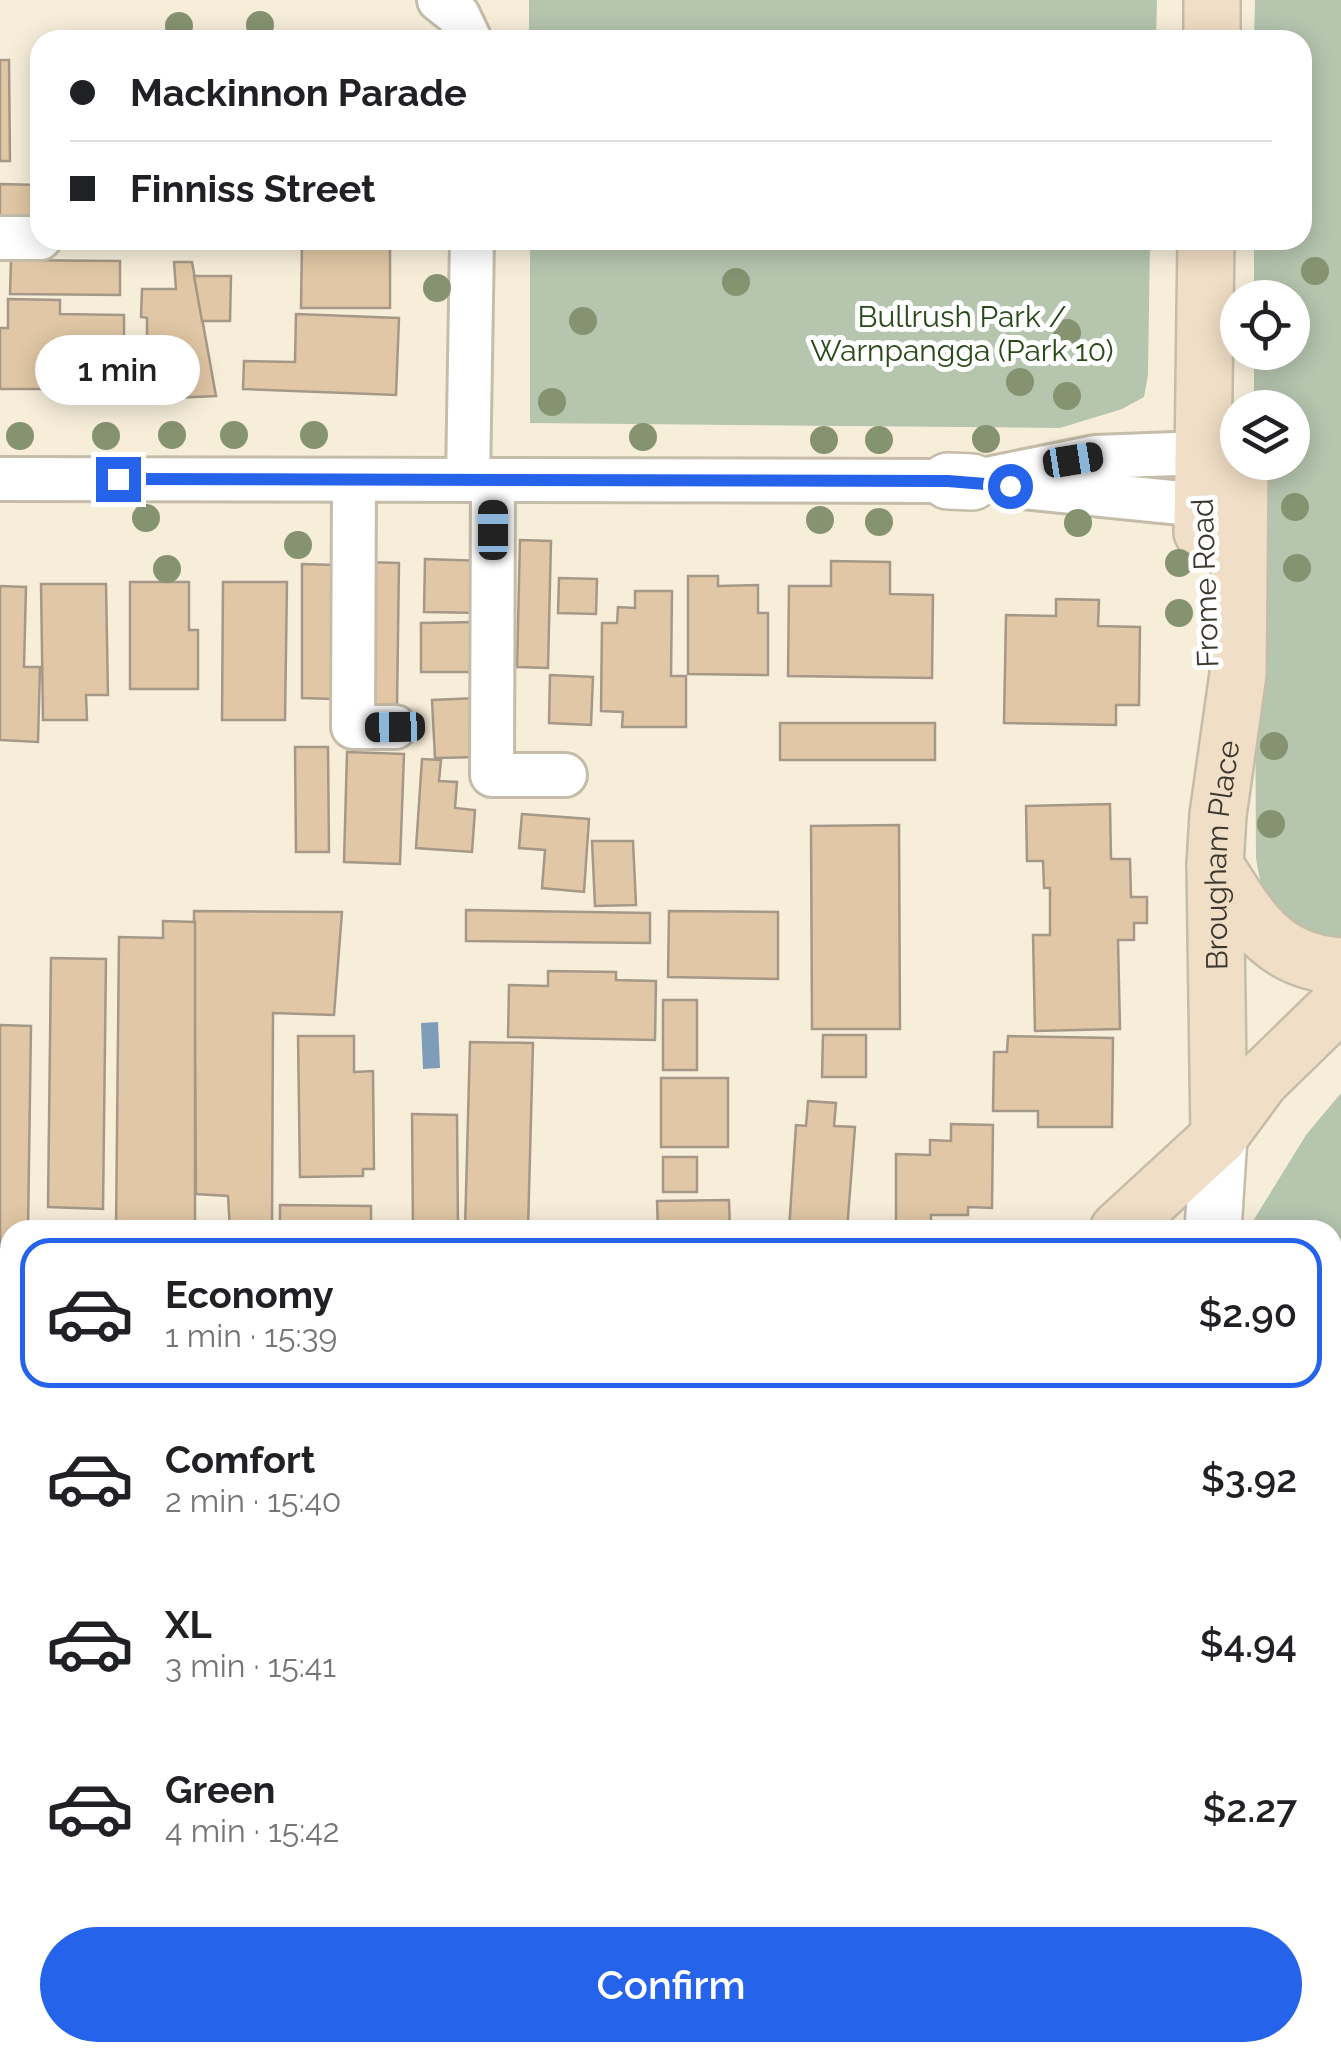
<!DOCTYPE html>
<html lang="en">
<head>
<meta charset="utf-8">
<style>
	body { margin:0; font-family:Raleway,sans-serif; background:#f2f2f2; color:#202124; height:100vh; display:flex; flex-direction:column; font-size:38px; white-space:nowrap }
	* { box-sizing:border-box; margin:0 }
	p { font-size:32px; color:#757577 }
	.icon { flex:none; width:55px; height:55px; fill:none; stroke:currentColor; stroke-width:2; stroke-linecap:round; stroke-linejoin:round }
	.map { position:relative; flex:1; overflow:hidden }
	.panel { position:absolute; left:0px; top:1220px; width:1342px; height:842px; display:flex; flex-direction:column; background:#fff; border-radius:30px 30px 0 0; box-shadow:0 5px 25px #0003 }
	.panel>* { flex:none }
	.guide { position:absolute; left:30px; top:30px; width:1282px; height:220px; border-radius:30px; box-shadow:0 5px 25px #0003; display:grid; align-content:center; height:220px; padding:0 40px; background:#fff }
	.tools { position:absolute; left:1220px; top:280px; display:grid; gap:20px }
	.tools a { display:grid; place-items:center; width:90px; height:90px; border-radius:50%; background:#fff; box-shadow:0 5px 25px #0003; font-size:50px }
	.end { position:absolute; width:45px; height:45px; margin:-22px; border:12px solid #2563eb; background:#fff; box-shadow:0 0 0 5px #fff }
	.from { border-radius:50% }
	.bubble { position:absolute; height:70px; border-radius:35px; background:#fff; box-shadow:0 5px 25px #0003; font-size:32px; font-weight:600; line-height:70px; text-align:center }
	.car { position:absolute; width:30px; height:60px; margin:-30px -15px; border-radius:12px; box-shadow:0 0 8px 2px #0007; background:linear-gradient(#222 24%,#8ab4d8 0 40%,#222 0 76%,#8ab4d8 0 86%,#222 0) }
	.guide b { display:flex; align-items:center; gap:35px; height:95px; font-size:38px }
	.guide b+b { border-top:2px solid #e0e0e0 }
	.guide i { width:25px; height:25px; background:#202124 }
	ul { padding:18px 0 0; list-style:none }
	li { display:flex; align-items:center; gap:30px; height:150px; margin:0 20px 15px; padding:0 20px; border:5px solid transparent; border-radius:30px }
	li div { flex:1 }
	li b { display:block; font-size:38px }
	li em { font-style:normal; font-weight:600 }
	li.active { border-color:#2563eb }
	li>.icon { width:90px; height:90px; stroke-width:1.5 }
	.action { display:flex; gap:20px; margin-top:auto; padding:20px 40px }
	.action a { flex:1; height:115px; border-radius:60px; background:#2563eb; color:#fff; font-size:40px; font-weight:600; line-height:115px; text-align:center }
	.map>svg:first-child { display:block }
	.green { fill:#b5c5ae }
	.water { fill:#7e9db9 }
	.building { fill:#e1c7a5; stroke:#a59888; stroke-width:2.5 }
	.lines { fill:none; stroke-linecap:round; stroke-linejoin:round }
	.minor-casing { stroke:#c5bda9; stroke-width:48 }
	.tertiary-casing { stroke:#c5bda9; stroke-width:60 }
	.secondary-casing { stroke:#c5bda9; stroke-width:60 }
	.minor { stroke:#fff; stroke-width:42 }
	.tertiary { stroke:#fff; stroke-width:55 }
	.secondary { stroke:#f1dec6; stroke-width:55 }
	.tree { fill:#869370 }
	.route { stroke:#2563eb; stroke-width:12 }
	.labels { text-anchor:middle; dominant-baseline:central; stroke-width:10; stroke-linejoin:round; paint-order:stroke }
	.park-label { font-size:30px; fill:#294919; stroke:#fff }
	.street-label { font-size:30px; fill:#3b372f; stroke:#fff }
</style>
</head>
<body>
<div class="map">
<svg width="1341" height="2061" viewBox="0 0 1341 2061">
	<rect width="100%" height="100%" fill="#f7eeda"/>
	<g class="green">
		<polygon points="529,0 1157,0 1156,40 529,40"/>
		<path d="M1255,0H1341V946C1287,927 1265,920 1256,858L1254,463L1292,462V408L1254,407V353L1292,352V298L1254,297V240H1302V40H1254Z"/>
		<polygon points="530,240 1150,240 1148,375 1144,397 1122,409 1060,428 530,423"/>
		<polygon points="1341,1093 1341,2061 1250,2061 1250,2053 1332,2052 1332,1230 1253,1230 1253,1221 1306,1135"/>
	</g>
	<polygon class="water" points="438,1022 440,1068 423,1069 421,1023"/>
	<g class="building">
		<polygon points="0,60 9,60 10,161 0,161"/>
		<polygon points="0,184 40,185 40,220 0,220"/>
		<polygon points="302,243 390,244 390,308 301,308"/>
		<polygon points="11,260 120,261 120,295 10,294"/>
		<polygon points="174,262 192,262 216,396 126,400 126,362 147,362 147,318 141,317 142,289 176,289"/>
		<polygon points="194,276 231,276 230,321 202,321"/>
		<polygon points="8,299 60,300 60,314 124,315 124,389 0,389 0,328 8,328"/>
		<polygon points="296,314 399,318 396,395 243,389 244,361 295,362"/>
		<polygon points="520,540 551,541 548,668 517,667"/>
		<polygon points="425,559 485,561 485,613 424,612"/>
		<polygon points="831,561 890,562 890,594 933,595 932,678 788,676 789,586 831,586"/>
		<polygon points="364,562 399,563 397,708 362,707"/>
		<polygon points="302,564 334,565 334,699 302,698"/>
		<polygon points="688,576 718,576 718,586 758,585 758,613 768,613 768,675 688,674"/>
		<polygon points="559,578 597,579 596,614 558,613"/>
		<polygon points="130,582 189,582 189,630 198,630 198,689 130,689"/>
		<polygon points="223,582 287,582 285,720 222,720"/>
		<polygon points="41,584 106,584 108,695 86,695 87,720 43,720"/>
		<polygon points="0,586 26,587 24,667 40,667 38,742 0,740"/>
		<polygon points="635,591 672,591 671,676 686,676 686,727 622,727 623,712 601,711 602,623 617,623 618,607 635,608"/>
		<polygon points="1056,599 1099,600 1098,626 1140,627 1139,705 1116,705 1116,725 1004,723 1006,615 1056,616"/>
		<polygon points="476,622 477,672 421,672 421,623"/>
		<polygon points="550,675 593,677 591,725 549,723"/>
		<polygon points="478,698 480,757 435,758 432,700"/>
		<rect x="780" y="723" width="155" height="37"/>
		<polygon points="295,747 328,747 329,852 296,852"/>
		<polygon points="347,752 404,754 400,864 344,862"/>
		<polygon points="422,759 441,760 439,781 457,782 455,808 475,810 472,852 416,848"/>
		<polygon points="1110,804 1111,859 1130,859 1131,897 1147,897 1147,923 1134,923 1134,940 1118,940 1120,1029 1035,1031 1033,935 1050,935 1050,888 1044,888 1043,861 1027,861 1026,806"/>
		<polygon points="522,814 589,819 584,892 542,888 545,850 519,848"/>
		<polygon points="899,825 900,1029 812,1029 811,826"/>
		<polygon points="592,841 633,841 636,905 595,906"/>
		<polygon points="466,910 650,913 650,943 466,941"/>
		<polygon points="194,911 342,912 334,1015 273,1013 272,1230 230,1230 228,1196 196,1194"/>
		<polygon points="669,911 778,912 778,979 668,977"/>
		<polygon points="163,921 195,922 195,1230 116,1230 119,937 163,938"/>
		<polygon points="51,958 106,959 103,1209 48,1207"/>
		<polygon points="548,971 616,972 616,980 656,981 655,1040 508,1037 509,985 548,986"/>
		<rect x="663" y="1000" width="34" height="70"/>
		<polygon points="0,1025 31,1026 28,1230 10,1230 10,1251 0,1251"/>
		<polygon points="823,1035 866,1035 866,1077 822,1077"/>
		<polygon points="298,1036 354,1036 354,1072 373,1071 374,1169 363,1169 363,1176 300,1177"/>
		<polygon points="1008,1036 1113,1038 1112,1127 1038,1127 1038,1111 993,1111 994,1052 1007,1052"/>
		<polygon points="470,1042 533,1043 528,1230 465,1230"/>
		<rect x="661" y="1078" width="67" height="69"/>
		<polygon points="808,1101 836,1103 834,1126 855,1127 847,1230 789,1230 796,1125 806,1126"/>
		<polygon points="412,1114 457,1115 458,1230 413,1230"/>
		<polygon points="951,1124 993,1125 992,1208 968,1207 968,1215 931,1215 931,1225 896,1224 896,1154 930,1155 930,1140 951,1141"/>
		<rect x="663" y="1157" width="34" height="35"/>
		<polygon points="729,1200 730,1230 658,1230 657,1201"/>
		<polygon points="280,1205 371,1206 371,1230 280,1230"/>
		<rect x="0" y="1428" width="10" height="143"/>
		<polygon points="0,1997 10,1997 10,2052 56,2052 56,2061 0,2061"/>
		<rect x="81" y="2052" width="97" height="9"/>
		<polygon points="204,2052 266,2052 265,2061 204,2061"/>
		<rect x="277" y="2052" width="92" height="9"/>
		<rect x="404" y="2052" width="122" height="9"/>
		<polygon points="530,2052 641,2052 640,2061 530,2061"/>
		<rect x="663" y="2052" width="104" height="9"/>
		<rect x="789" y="2052" width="85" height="9"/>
		<rect x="874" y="2052" width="222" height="9"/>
	</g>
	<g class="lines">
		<g class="minor-casing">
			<g id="minor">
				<polyline points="439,0 458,15 470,40"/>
				<polyline points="0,238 40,238"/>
				<polyline points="0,479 948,481"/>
				<polyline points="354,480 353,727 395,727"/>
				<polyline points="468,480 472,240"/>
				<polyline points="493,480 492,775 565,775"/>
				<polyline points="972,482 1095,457 1202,453"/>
				<polyline points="1013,486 1201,505"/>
				<polyline points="0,1788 10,1789"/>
			</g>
		</g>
		<g class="tertiary-casing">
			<g id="tertiary">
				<polyline points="948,481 972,482"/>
				<polyline points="1213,1230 1219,1137"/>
				<polyline points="1191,2061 1194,2052"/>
			</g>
		</g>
		<g class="secondary-casing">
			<g id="secondary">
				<polyline points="1212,0 1212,40"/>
				<polyline points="1202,532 1206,240"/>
				<path d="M1215,865C1249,918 1271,962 1341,966"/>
				<path id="s1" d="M1219,1137L1215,865L1218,815L1238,674L1240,462"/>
				<polyline points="1118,1230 1219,1137 1261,1080 1341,1002"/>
				<polyline points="0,1336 10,1336"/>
			</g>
		</g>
		<use href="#minor" class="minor"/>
		<use href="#tertiary" class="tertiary"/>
		<use href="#secondary" class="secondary"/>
	</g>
	<g class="tree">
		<circle cx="260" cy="25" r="14"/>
		<circle cx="179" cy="26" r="14"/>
		<circle cx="1315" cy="271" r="14"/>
		<circle cx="736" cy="282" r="14"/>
		<circle cx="437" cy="288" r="14"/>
		<circle cx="583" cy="321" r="14"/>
		<circle cx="1067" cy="333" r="14"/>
		<circle cx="1020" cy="382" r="14"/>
		<circle cx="1067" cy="396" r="14"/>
		<circle cx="552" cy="402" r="14"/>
		<circle cx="172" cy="435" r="14"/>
		<circle cx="234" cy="435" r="14"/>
		<circle cx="314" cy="435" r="14"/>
		<circle cx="20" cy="436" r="14"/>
		<circle cx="106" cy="436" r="14"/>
		<circle cx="643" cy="437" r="14"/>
		<circle cx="986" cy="439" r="14"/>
		<circle cx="824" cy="440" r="14"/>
		<circle cx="879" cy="440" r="14"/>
		<circle cx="1295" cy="507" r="14"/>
		<circle cx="146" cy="518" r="14"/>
		<circle cx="820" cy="520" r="14"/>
		<circle cx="879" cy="522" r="14"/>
		<circle cx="1078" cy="523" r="14"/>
		<circle cx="298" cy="545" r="14"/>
		<circle cx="1179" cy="563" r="14"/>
		<circle cx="1297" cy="568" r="14"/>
		<circle cx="167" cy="569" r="14"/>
		<circle cx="1179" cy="613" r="14"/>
		<circle cx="1274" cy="746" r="14"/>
		<circle cx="1271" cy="824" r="14"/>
	</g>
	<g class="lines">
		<polyline class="route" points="118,479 948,481 1010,486"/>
	</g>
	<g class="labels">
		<g class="park-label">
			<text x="962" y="316">Bullrush Park /<tspan x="962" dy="34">Warnpangga (Park 10)</tspan></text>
		</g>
		<g class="street-label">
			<text transform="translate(1205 583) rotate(-92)">Frome Road</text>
			<text stroke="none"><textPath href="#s1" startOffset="282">Brougham Place</textPath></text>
		</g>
	</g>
</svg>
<div class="tools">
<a><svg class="icon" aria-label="locate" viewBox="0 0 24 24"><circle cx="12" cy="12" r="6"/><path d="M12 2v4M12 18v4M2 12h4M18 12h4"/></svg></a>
<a><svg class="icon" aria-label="layers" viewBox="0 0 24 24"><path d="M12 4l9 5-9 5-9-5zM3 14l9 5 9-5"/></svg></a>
</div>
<i class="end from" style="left:1010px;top:486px"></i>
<i class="end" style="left:118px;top:479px"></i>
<div class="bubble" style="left:35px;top:335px;width:165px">1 min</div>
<i class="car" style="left:1073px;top:460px;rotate:81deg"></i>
<i class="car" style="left:493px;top:530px;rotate:0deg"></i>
<i class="car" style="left:395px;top:727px;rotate:269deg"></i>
<div class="guide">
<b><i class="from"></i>Mackinnon Parade</b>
<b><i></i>Finniss Street</b>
</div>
<section class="panel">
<ul>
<li class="active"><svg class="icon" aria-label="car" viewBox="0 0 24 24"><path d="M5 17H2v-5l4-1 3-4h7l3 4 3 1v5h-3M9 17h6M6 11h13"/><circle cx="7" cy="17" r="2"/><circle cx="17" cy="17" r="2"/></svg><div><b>Economy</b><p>1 min · 15:39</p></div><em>$2.90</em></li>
<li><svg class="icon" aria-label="car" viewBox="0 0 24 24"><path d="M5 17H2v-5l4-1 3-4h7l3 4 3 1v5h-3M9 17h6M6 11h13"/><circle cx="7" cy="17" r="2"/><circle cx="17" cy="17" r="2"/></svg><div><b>Comfort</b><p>2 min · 15:40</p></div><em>$3.92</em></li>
<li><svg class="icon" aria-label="car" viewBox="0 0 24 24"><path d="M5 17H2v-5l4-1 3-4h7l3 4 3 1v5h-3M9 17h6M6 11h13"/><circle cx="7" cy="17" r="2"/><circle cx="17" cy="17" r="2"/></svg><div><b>XL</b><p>3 min · 15:41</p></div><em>$4.94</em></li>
<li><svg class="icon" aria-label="car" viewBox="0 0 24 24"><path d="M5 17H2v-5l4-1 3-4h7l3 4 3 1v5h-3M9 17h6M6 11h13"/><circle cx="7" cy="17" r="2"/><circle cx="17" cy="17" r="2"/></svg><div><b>Green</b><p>4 min · 15:42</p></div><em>$2.27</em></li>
</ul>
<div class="action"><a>Confirm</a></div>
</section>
</div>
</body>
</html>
